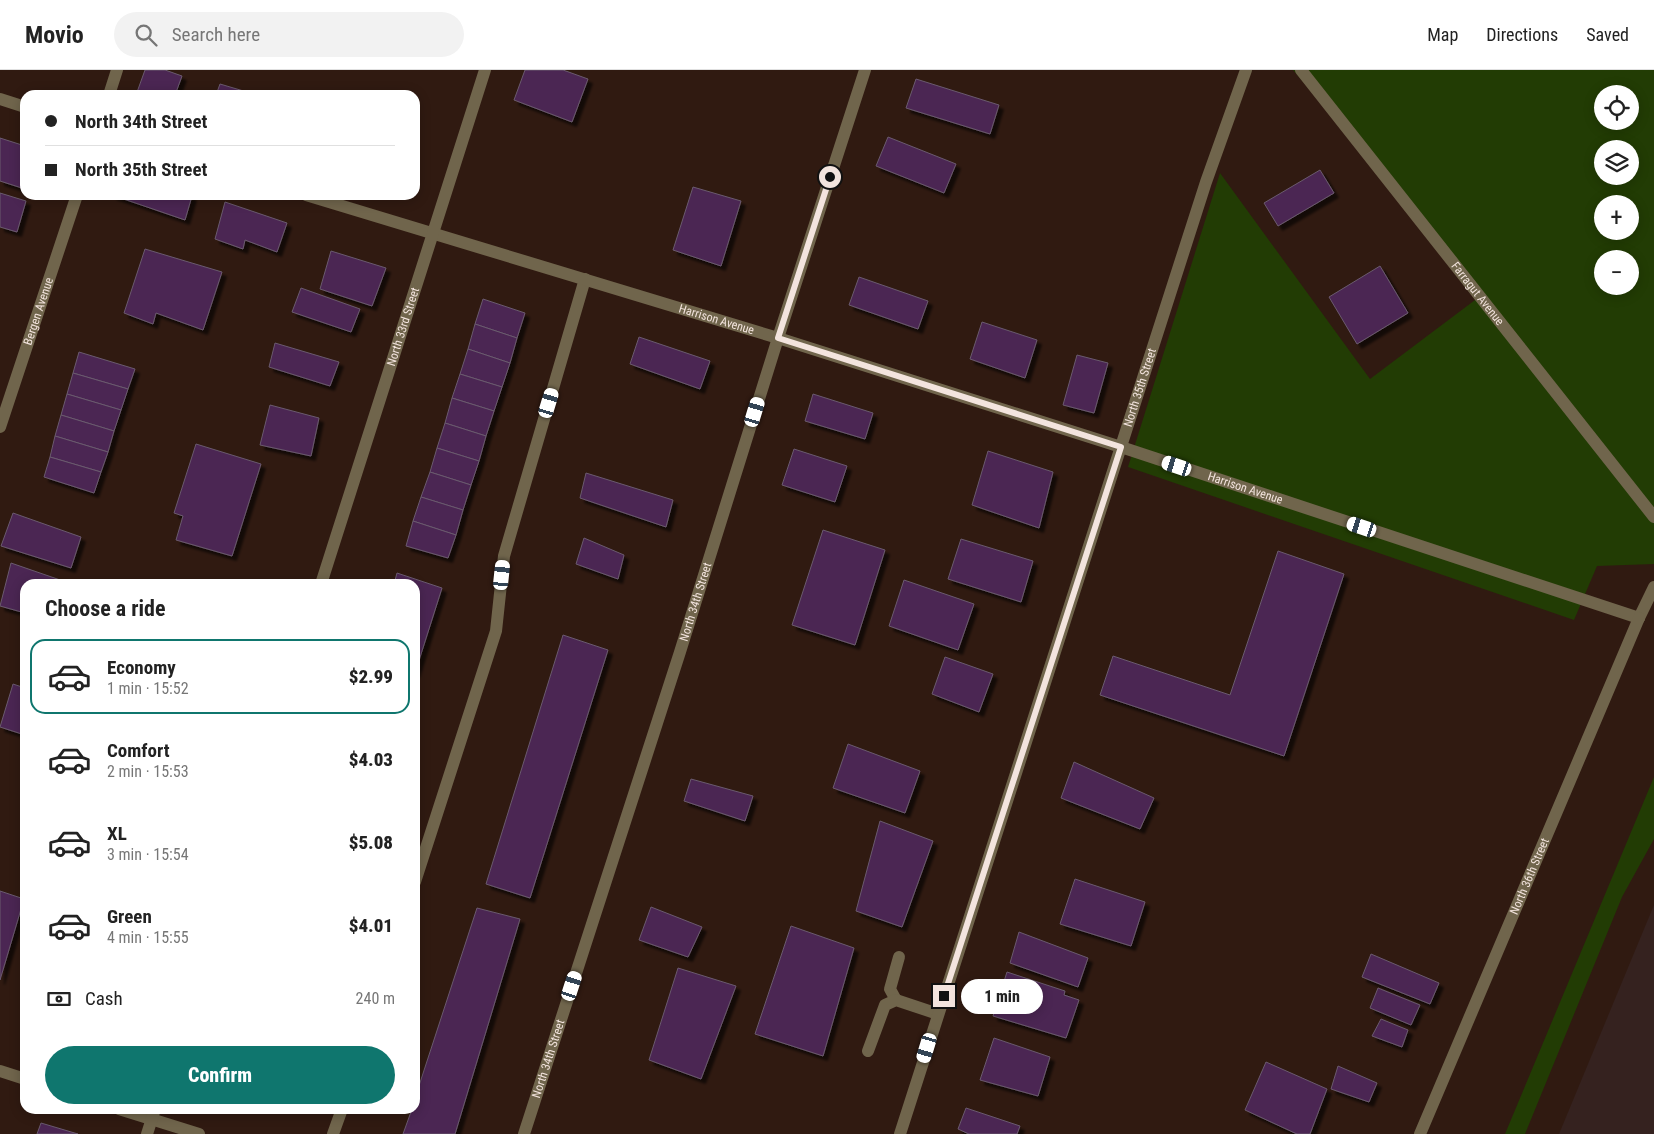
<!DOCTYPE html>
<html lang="en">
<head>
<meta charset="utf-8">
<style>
	body { margin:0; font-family:"Roboto Condensed",sans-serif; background:#f2f2f2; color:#222; height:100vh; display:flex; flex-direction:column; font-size:19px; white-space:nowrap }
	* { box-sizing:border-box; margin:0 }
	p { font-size:16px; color:#767676 }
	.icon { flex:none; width:28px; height:28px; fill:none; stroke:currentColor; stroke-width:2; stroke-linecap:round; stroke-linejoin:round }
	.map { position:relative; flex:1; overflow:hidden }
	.side { position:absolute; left:20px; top:509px; width:400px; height:535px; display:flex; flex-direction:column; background:#fff; border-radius:15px; box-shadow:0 2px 12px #0003 }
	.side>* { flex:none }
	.guide { position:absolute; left:20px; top:20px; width:400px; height:110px; border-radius:15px; box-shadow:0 2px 12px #0003; display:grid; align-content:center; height:110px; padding:0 25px; background:#fff }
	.controls { position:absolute; left:1594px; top:15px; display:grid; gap:10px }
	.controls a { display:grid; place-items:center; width:45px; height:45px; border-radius:50%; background:#fff; box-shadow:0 2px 12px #0003; font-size:25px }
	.end { position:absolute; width:22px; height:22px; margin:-11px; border:6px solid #f3e4de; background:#111; box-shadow:0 0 0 2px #111 }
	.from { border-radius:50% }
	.bubble { position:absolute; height:35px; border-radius:18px; background:#fff; box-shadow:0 2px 12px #0003; font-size:16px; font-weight:800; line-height:35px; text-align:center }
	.car { position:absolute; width:15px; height:30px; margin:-15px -8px; border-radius:6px; box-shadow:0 0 4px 1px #0007; background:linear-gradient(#fff 24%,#345 0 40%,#fff 0 76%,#345 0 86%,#fff 0) }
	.guide b { display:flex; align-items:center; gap:18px; height:48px; font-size:19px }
	.guide b+b { border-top:1px solid #e0e0e0 }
	.guide i { width:12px; height:12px; background:#222 }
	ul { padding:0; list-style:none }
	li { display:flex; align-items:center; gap:15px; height:75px; margin:0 10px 8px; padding:0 15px; border:2px solid transparent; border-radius:15px }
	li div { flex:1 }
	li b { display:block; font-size:19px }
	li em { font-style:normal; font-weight:800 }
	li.active { border-color:#0f766e }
	li>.icon { width:45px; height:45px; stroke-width:1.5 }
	h2 { padding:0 25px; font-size:22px; line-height:60px }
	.pay { display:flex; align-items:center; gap:12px; height:55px; padding:0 25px; font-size:19px }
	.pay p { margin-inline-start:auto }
	.cta { display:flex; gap:10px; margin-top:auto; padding:10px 25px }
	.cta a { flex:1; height:58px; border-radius:30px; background:#0f766e; color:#fff; font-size:20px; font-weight:800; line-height:58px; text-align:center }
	header { display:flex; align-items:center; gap:30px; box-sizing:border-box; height:70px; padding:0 25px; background:#fff; border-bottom:1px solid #e0e0e0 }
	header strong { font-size:24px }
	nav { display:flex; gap:28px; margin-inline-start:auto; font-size:18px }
	.search { width:350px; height:45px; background:#f2f2f2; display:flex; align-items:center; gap:12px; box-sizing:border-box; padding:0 18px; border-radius:28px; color:#767676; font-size:19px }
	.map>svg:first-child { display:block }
	.industrial { fill:#35221f }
	.green { fill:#223c04; fill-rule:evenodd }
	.building { fill:#4b2653; stroke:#6a5a6e; filter:url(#shadow) }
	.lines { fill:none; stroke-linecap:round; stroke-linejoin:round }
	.service { stroke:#70654c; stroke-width:12 }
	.minor { stroke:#70654c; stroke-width:12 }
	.tertiary { stroke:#70654c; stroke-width:12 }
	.route { stroke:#f3e4de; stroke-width:6 }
	.labels { text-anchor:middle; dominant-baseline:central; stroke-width:4.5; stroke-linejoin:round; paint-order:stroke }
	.street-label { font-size:12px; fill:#f3e4de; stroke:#301a11 }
</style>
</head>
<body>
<header>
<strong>Movio</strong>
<div class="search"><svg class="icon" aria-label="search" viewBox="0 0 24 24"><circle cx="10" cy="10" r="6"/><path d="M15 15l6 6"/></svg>Search here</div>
<nav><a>Map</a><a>Directions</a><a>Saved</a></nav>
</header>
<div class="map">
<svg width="1654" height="1064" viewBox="0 0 1654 1064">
	<defs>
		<filter id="shadow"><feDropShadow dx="4.5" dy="4.5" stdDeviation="1" flood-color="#0009"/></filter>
	</defs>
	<rect width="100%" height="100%" fill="#301a11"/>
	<polygon class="industrial" points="1654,835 1654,1064 1559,1064"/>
	<g class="green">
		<path d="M1293,0H1654V494L1597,496L1574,550L1128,397L1220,103L1370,309L1483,224ZM1602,24H1630V51H1602ZM1602,79H1630V106H1602ZM1602,134H1630V161H1602ZM1602,189H1630V216H1602Z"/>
		<polygon points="1654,707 1654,769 1622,827 1525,1064 1505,1064"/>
	</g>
	<g class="building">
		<polygon points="145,0 165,0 182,6 175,25 136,25"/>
		<polygon points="525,0 563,0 588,9 572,52 514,30"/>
		<polygon points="916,9 999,35 990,64 906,38"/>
		<polygon points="220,14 257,25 216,25"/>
		<polygon points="888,67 956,94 944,123 876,96"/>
		<polygon points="0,68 25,76 25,119 0,111"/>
		<polygon points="1320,100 1334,123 1278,156 1264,133"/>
		<polygon points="693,117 741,131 721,196 673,180"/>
		<polygon points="0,123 26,131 17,162 0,157"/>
		<polygon points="112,125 189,125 192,126 185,150"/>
		<polygon points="225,132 287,153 277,182 245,170 243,179 215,169"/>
		<polygon points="145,179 222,202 203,260 156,243 153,254 124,243"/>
		<polygon points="331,181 386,198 372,236 320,219"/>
		<polygon points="1380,196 1408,243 1357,274 1329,227"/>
		<polygon points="859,207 928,231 918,259 849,235"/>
		<polygon points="301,218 360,239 351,262 292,242"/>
		<polygon points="483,229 525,243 517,268 475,254"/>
		<polygon points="982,252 1037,270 1025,308 970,289"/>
		<polygon points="475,254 517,268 510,293 468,279"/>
		<polygon points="639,267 710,291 700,319 630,294"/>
		<polygon points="275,273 339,292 330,316 269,297"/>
		<polygon points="468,279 510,293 502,317 460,304"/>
		<polygon points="79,282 135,299 128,319 73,303"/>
		<polygon points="1077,285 1108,293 1094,343 1063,335"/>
		<polygon points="73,303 128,319 121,340 67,324"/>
		<polygon points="460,304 502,317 494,341 452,328"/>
		<polygon points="67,324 121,340 114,361 61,345"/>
		<polygon points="813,324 873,343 865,369 805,351"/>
		<polygon points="452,328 494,341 486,366 445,353"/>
		<polygon points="270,335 319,348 311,386 260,375"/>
		<polygon points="61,345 114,361 108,382 55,366"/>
		<polygon points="445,353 486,366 479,391 437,378"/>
		<polygon points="55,366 108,382 101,402 50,387"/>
		<polygon points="196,374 261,394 232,486 176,470 183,446 174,443"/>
		<polygon points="437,378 479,391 471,415 430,402"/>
		<polygon points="794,379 847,396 835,432 782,415"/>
		<polygon points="988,381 1053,402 1039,458 972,435"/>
		<polygon points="50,387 101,402 94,423 44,407"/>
		<polygon points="430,402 471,415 463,440 421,427"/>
		<polygon points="586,403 673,430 666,457 580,428"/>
		<polygon points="421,427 463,440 456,465 413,451"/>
		<polygon points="13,443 81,467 71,498 1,476"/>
		<polygon points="413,451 456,465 448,488 406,476"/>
		<polygon points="823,460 885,480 855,575 792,555"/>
		<polygon points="584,468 624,485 618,509 576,494"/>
		<polygon points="961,469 1033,491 1021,532 948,509"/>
		<polygon points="1278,481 1344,504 1284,686 1100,625 1113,586 1230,625"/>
		<polygon points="11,493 66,512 66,514 25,514 25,543 0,536"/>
		<polygon points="397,503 442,518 415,603 415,514 394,514"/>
		<polygon points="904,510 974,534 958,580 889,556"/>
		<polygon points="563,565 608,580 530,828 486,814"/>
		<polygon points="945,587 993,604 979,642 932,624"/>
		<polygon points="13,614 25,618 25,665 0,657"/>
		<polygon points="848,674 920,701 905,743 833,718"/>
		<polygon points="1074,692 1154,728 1140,759 1061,728"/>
		<polygon points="691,709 753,726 745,751 684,731"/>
		<polygon points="880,751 933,771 902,857 856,841"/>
		<polygon points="1075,809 1145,832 1131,876 1060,854"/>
		<polygon points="0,821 24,829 0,910"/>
		<polygon points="651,837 702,857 688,887 639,870"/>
		<polygon points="477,838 520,849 455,1064 403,1064 412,1039 415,1039 415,1028"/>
		<polygon points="791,856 854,878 823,986 755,964"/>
		<polygon points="1019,862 1088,888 1078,917 1010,893"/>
		<polygon points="1371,884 1439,913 1430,934 1362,907"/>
		<polygon points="678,898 736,916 701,1009 649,990"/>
		<polygon points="1007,902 1065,921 1064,925 1079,930 1066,968 993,946"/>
		<polygon points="1378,918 1420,935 1411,955 1370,938"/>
		<polygon points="1381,949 1408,960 1402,977 1372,966"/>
		<polygon points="994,968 1050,987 1038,1026 980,1010"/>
		<polygon points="1266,992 1327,1019 1310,1064 1297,1064 1245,1040"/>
		<polygon points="1338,996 1377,1013 1369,1032 1331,1019"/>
		<polygon points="966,1038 1020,1056 1017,1064 969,1064 958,1059"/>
		<polygon points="41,1053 78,1064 37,1064"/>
	</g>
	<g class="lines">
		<g class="service">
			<polyline points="1639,548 1654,517"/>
			<polyline points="415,812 496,561 504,486 585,209"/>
			<polyline points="896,930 890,919 899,887"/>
			<polyline points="868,981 885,935 896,930 938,944"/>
			<polyline points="333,1064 342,1039"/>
		</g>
		<g class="minor">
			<path id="s1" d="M1301,0L1654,447"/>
			<polyline points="109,25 117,0"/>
			<polyline points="0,29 25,37"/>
			<path id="s2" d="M306,125L778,268L1121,377L1639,548"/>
			<path id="s3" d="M0,357L77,125"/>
			<path id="s4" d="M321,514L485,0"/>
			<polyline points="0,1001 25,1009"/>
			<polyline points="119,1039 199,1064"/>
			<polyline points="147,1064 155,1039"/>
			<path id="s5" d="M524,1064L680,582L778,268L865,0"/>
			<path id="s6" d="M900,1064L1206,112L1246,0"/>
		</g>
		<path class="tertiary" id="s7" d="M1420,1064L1639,548"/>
	</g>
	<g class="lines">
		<polyline class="route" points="830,107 778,268 1121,377 944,926"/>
	</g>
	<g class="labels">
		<g class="street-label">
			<text stroke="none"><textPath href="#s1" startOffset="285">Farragut Avenue</textPath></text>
			<text stroke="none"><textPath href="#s3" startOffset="122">Bergen Avenue</textPath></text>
			<text stroke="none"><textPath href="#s2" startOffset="429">Harrison Avenue</textPath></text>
			<text stroke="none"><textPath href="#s4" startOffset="270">North 33rd Street</textPath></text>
			<text stroke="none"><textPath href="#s6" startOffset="784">North 35th Street</textPath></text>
			<text stroke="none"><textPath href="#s2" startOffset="984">Harrison Avenue</textPath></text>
			<text stroke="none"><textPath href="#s5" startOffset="559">North 34th Street</textPath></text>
			<text stroke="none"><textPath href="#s7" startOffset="280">North 36th Street</textPath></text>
			<text stroke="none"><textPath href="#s5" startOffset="79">North 34th Street</textPath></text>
		</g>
	</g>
</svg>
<div class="controls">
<a><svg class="icon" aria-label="locate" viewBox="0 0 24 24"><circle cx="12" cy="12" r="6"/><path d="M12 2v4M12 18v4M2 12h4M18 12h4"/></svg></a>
<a><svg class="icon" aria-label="layers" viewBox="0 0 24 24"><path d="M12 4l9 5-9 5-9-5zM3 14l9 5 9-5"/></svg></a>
<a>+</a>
<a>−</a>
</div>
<i class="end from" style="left:830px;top:107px"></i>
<i class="end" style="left:944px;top:926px"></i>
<div class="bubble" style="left:961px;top:909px;width:82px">1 min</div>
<i class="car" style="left:549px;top:333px;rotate:17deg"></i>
<i class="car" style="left:755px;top:342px;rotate:17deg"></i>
<i class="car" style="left:1177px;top:396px;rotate:288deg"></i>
<i class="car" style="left:1362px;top:457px;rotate:288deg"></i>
<i class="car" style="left:502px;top:505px;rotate:6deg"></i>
<i class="car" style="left:572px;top:916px;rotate:18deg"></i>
<i class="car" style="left:927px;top:978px;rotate:197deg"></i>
<div class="guide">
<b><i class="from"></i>North 34th Street</b>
<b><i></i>North 35th Street</b>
</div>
<section class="side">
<h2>Choose a ride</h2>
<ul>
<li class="active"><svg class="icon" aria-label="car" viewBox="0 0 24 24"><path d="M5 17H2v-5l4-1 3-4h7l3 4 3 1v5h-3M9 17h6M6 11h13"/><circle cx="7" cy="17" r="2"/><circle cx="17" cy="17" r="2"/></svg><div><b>Economy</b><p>1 min · 15:52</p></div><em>$2.99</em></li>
<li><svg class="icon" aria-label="car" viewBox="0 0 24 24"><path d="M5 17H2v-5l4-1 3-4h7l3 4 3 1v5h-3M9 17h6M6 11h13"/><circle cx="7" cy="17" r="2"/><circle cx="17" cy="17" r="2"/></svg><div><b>Comfort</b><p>2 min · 15:53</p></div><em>$4.03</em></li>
<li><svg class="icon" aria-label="car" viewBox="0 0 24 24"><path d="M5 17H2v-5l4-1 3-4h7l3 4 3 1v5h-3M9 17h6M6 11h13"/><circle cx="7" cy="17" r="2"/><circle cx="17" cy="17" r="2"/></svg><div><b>XL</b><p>3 min · 15:54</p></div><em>$5.08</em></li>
<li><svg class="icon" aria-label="car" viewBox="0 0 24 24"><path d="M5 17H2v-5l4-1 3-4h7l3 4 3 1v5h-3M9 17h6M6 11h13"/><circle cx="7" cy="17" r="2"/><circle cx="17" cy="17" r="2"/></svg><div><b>Green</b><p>4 min · 15:55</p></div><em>$4.01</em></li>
</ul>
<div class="pay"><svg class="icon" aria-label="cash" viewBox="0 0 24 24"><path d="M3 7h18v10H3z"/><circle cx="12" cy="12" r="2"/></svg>Cash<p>240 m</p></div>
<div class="cta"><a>Confirm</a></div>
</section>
</div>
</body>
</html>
